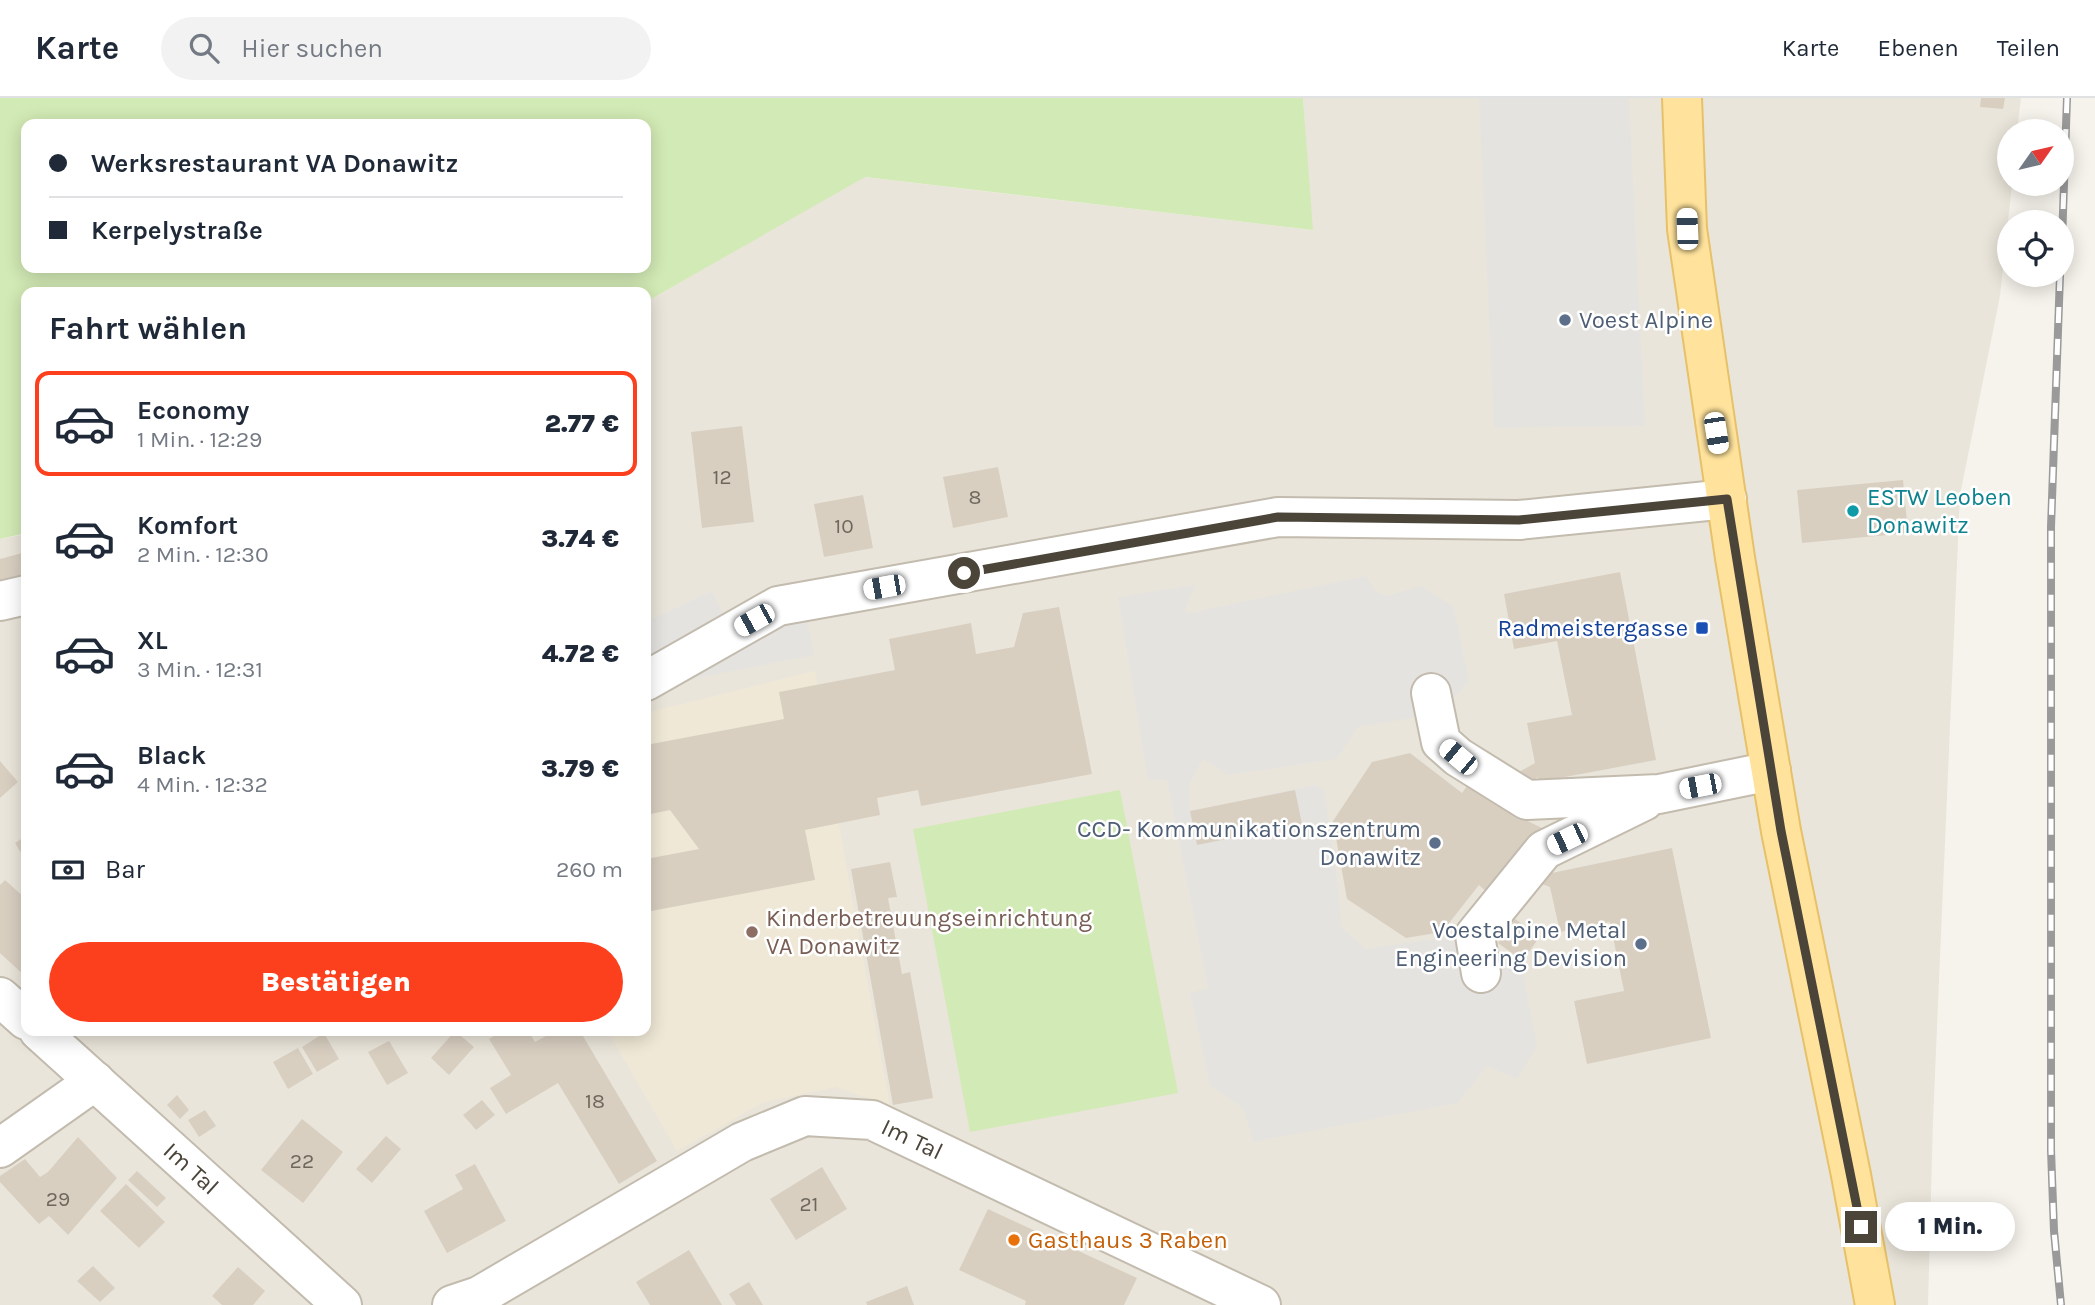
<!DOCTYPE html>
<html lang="de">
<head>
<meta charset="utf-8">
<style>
	body { margin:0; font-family:Karla,sans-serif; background:#f2f2f3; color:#1f2937; height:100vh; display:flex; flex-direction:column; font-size:26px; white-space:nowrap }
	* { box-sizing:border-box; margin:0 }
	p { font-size:23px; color:#747a83 }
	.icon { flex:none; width:38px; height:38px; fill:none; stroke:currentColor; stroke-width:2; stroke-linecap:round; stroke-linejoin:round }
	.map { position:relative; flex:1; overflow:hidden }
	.panel { position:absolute; left:21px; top:189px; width:630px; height:749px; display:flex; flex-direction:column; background:#fff; border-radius:14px; box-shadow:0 4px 18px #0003 }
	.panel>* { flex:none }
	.guide { position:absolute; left:21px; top:21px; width:630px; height:154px; border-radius:14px; box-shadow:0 4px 18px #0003; display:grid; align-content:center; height:154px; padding:0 28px; background:#fff }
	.needle { width:46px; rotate:56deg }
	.buttons { position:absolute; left:1997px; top:21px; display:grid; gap:14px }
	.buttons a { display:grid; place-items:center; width:77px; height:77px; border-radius:50%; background:#fff; box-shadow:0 4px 18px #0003; font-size:35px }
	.end { position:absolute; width:32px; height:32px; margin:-16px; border:9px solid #4b4439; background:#fff; box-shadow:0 0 0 4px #fff }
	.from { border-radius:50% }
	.bubble { position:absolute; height:49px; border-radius:24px; background:#fff; box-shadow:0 4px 18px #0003; font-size:23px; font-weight:800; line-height:49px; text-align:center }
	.car { position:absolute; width:21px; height:42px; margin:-21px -10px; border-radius:9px; box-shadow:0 0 5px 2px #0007; background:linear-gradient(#fff 24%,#345 0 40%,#fff 0 76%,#345 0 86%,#fff 0) }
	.guide b { display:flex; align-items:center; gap:24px; height:66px; font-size:26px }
	.guide b+b { border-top:2px solid #e0e1e3 }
	.guide i { width:18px; height:18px; background:#1f2937 }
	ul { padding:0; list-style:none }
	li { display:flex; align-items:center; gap:21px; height:105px; margin:0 14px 10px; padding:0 14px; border:4px solid transparent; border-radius:14px }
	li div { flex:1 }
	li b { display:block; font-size:26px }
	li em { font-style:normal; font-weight:800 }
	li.selected { border-color:#fc3f1d }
	li>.icon { width:63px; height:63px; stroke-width:1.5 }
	h2 { padding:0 28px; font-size:32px; line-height:84px }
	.pay { display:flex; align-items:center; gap:18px; height:77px; padding:0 28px; font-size:26px }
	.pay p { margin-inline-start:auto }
	.button { display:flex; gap:14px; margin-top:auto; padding:14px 28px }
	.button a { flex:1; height:80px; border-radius:42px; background:#fc3f1d; color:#fff; font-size:28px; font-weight:800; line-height:80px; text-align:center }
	header { display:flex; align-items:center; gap:42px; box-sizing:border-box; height:98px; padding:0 35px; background:#fff; border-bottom:2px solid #e0e1e3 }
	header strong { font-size:33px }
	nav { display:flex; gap:38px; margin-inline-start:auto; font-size:24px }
	.search { width:490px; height:63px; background:#f2f2f3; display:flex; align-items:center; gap:18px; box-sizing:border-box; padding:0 24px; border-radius:38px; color:#747a83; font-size:26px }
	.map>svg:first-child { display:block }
	.residential { fill:#eae5da }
	.education { fill:#efe8d6 }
	.green { fill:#d2eab5; fill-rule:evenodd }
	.parking { fill:#e5e3e0 }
	.building { fill:#d8cfc1 }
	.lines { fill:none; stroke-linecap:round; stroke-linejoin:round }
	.minor-casing { stroke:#c2bbae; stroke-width:42 }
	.major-casing { stroke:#e6c16a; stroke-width:42 }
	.minor { stroke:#fff; stroke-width:38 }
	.major { stroke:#ffe39c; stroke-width:38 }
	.rail-casing { stroke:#9a9a9a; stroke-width:8 }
	.rail { stroke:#fff; stroke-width:5; stroke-dasharray:16; stroke-linecap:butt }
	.route { stroke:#4b4439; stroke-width:9 }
	.service-dot { fill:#5c6f8a; stroke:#fff; stroke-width:2.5 }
	.culture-dot { fill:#0f9aa8; stroke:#fff; stroke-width:2.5 }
	.transit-dot { fill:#1a4fb4; stroke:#fff; stroke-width:2.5 }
	.education-dot { fill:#8d6e63; stroke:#fff; stroke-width:2.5 }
	.food-dot { fill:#e8710a; stroke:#fff; stroke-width:2.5 }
	.labels { text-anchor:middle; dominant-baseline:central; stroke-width:5; stroke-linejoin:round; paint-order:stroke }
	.number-label { font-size:21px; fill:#6e675b }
	.service-label { font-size:24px; fill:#4e5e75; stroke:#fff; text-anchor:end }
	.culture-label { font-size:24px; fill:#0d838f; stroke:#fff; text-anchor:start }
	.transit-label { font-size:24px; fill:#164399; stroke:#fff; text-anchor:end }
	.education-label { font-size:24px; fill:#785e54; stroke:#fff; text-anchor:start }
	.street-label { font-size:24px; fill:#4b4439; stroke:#fff }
	.food-label { font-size:24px; fill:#c56008; stroke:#fff; text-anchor:start }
</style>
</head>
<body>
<header>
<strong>Karte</strong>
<div class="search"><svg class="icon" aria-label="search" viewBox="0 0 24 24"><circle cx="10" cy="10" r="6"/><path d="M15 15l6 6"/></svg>Hier suchen</div>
<nav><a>Karte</a><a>Ebenen</a><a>Teilen</a></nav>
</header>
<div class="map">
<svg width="2095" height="1207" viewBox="0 0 2095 1207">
	<rect width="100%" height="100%" fill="#f6f3ec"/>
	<polygon class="residential" points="1303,0 2021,0 2017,33 2009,33 2009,86 2012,86 2000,198 1960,397 1933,1022 1928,1207 0,1207 0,441 26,436 26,933 646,933 646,204 864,79 1312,132"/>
	<polygon class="education" points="815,573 840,734 890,1008 836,989 764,1004 677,1053 608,933 646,933 646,615"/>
	<g class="green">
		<path d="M0,0H1303L1313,132L865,79L646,204V194H26V435L0,441ZM26,26H646V170H26Z"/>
		<polygon points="1120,692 1178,995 970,1034 913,731"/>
	</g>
	<g class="parking">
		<polygon points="1479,0 1629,0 1645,328 1494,330"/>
		<polygon points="1366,478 1376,494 1387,498 1421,488 1454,509 1469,584 1447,606 1418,619 1358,629 1337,661 1228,677 1203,661 1189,686 1190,713 1315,687 1324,692 1339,795 1341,829 1366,851 1469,836 1523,874 1537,948 1517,981 1487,968 1458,1005 1253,1044 1244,1011 1210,987 1190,895 1208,890 1167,682 1148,682 1118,499 1195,487 1185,512 1189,515"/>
		<polygon points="712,493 731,534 804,503 814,557 677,584 646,603 646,524"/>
	</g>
	<g class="building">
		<polygon points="1981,0 2005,0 2003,11 1980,9"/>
		<polygon points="742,328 754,424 702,430 691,334"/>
		<polygon points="998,369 1008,419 953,430 943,379"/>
		<polygon points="1903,382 1908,435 1802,445 1797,392"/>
		<polygon points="863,397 873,450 824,459 814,406"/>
		<polygon points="26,454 26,488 0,495 0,461"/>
		<polygon points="1620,474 1656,662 1538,684 1538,679 1509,697 1513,716 1544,731 1547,776 1672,750 1711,940 1587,966 1574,903 1624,893 1610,824 1560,834 1550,789 1526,780 1510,815 1479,787 1442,834 1406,840 1347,801 1333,723 1372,664 1410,655 1462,695 1483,666 1505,682 1535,665 1527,625 1572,617 1557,543 1514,551 1504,496"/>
		<polygon points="1059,509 1092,676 921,708 918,692 877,700 880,717 805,732 815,782 646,814 646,761 699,751 670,712 646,717 646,647 784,621 779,594 895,572 889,541 971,525 976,556 1014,549 1023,515"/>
		<polygon points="0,663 18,684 0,700"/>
		<polygon points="1295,692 1302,726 1197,747 1190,713"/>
		<polygon points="26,738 26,763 15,745"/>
		<polygon points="890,764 897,799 888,800 902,876 910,874 933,1000 893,1007 851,771"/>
		<polygon points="5,782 26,801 26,879 0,855 0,787"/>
		<polygon points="1515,821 1540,838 1523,863 1498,845"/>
		<polygon points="455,933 474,949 449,977 431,960"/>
		<polygon points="502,933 528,933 535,944 555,933 580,933 657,1063 619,1086 558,985 506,1016 490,990 511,977 489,941"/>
		<polygon points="324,935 339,961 317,974 302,949"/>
		<polygon points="389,943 408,975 387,987 368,954"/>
		<polygon points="298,950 313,976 288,991 273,964"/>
		<polygon points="177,997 189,1012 180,1021 167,1007"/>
		<polygon points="482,1002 495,1017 476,1032 463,1017"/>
		<polygon points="205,1012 216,1028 199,1039 188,1022"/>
		<polygon points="302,1021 343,1054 303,1105 261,1072"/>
		<polygon points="386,1038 401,1051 372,1085 356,1071"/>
		<polygon points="78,1039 117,1080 68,1137 49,1118 39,1126 0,1084 0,1078 25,1061 40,1079 48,1074"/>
		<polygon points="475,1066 506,1123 447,1155 424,1113 463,1091 455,1077"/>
		<polygon points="822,1069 847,1111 796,1142 770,1101"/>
		<polygon points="137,1073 166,1100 157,1109 128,1082"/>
		<polygon points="126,1086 165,1124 139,1150 100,1113"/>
		<polygon points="988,1111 1137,1180 1124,1207 1025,1207 1026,1203 959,1172"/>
		<polygon points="689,1152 722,1207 650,1207 636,1184"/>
		<polygon points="93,1168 115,1190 100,1204 77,1183"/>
		<polygon points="238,1169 265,1193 253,1207 222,1207 212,1198"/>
		<polygon points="749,1184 763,1207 736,1207 729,1196"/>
		<polygon points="907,1188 914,1207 867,1207 866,1204"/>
	</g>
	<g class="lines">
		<g class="minor-casing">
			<g id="minor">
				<polyline points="0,503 26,497"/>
				<polyline points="646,583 778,508 1278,419 1519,422 1727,401"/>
				<polyline points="1431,595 1441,644 1458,659 1527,702 1659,696 1771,673"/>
				<polyline points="1481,875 1475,837 1544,752 1644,703"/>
				<polyline points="0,899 26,922"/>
				<path id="s1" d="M39,933L342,1207"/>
				<polyline points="0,1050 95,983"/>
				<path id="s2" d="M452,1207L479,1198L742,1044L805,1018L872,1022L1261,1207"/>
			</g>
		</g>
		<g class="major-casing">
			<polyline id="major" points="1682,0 1687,131 1735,460 1781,733 1851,1077 1875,1207"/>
		</g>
		<use href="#minor" class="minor"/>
		<use href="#major" class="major"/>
		<g class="rail-casing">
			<g id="rail">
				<polyline points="2062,143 2067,0"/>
				<polyline points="2060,177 2051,429 2051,1052 2054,1133 2061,1207"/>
			</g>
		</g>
		<use href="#rail" class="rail"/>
	</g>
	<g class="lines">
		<polyline class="route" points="964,475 1278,419 1519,422 1727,401 1781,733 1861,1129"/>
	</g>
	<g class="service-dot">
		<circle cx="1565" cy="222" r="7"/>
		<circle cx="1435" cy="745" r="7"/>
		<circle cx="1641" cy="846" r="7"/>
	</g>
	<circle class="culture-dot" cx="1853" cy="413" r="7"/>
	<rect class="transit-dot" x="1695" y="523" width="14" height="14" rx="3.5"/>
	<circle class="education-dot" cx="752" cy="834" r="7"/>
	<circle class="food-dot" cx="1014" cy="1142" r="7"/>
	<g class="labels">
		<g class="number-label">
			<text x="722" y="379">12</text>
			<text x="975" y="399">8</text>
			<text x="844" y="428">10</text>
			<text x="595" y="1003">18</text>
			<text x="302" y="1063">22</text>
			<text x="58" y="1101">29</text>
			<text x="809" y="1106">21</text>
		</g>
		<g class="service-label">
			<text x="1579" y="222" text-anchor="start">Voest Alpine</text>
			<text x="1421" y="731">CCD- Kommunikationszentrum<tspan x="1421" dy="28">Donawitz</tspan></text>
			<text x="1627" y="832">Voestalpine Metal<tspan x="1627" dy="28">Engineering Devision</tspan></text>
		</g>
		<g class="culture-label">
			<text x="1867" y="399">ESTW Leoben<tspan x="1867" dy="28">Donawitz</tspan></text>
		</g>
		<g class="transit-label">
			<text x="1688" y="530">Radmeistergasse</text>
		</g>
		<g class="education-label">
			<text x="766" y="820">Kinderbetreuungseinrichtung<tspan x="766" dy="28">VA Donawitz</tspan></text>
		</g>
		<g class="street-label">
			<text stroke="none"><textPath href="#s2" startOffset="513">Im Tal</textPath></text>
			<text stroke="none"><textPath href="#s1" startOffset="205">Im Tal</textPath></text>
		</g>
		<g class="food-label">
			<text x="1028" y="1142">Gasthaus 3 Raben</text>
		</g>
	</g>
</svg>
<div class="buttons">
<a><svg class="needle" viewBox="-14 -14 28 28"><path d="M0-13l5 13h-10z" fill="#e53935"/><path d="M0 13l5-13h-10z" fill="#747a83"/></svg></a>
<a><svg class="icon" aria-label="locate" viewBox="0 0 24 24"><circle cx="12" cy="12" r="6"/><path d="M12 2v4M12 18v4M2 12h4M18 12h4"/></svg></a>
</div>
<i class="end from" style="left:964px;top:475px"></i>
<i class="end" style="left:1861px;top:1129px"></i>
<div class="bubble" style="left:1885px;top:1104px;width:130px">1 Min.</div>
<i class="car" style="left:1687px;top:131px;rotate:358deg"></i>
<i class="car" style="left:1716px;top:335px;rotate:171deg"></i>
<i class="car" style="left:884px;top:489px;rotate:260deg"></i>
<i class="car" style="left:754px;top:522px;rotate:241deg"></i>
<i class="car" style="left:1458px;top:659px;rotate:310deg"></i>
<i class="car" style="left:1700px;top:688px;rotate:259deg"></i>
<i class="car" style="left:1567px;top:741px;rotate:244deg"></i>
<div class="guide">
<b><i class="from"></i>Werksrestaurant VA Donawitz</b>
<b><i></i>Kerpelystraße</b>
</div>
<section class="panel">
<h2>Fahrt wählen</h2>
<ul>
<li class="selected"><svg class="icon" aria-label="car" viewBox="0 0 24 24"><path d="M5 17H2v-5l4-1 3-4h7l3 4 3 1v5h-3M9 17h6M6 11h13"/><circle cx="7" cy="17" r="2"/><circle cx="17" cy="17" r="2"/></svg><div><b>Economy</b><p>1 Min. · 12:29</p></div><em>2.77 €</em></li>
<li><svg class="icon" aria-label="car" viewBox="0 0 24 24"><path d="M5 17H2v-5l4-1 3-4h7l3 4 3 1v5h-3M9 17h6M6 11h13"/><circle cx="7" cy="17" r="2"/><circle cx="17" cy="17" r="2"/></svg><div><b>Komfort</b><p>2 Min. · 12:30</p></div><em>3.74 €</em></li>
<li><svg class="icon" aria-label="car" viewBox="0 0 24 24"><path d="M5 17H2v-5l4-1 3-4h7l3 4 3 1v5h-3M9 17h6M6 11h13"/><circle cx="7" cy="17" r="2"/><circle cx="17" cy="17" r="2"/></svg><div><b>XL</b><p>3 Min. · 12:31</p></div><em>4.72 €</em></li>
<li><svg class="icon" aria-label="car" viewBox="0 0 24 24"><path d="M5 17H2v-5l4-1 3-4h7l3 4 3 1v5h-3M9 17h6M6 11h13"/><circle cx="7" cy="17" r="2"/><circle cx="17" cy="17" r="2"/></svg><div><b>Black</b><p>4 Min. · 12:32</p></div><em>3.79 €</em></li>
</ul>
<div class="pay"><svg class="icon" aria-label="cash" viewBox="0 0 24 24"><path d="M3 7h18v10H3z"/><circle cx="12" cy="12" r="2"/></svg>Bar<p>260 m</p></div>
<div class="button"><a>Bestätigen</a></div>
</section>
</div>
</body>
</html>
